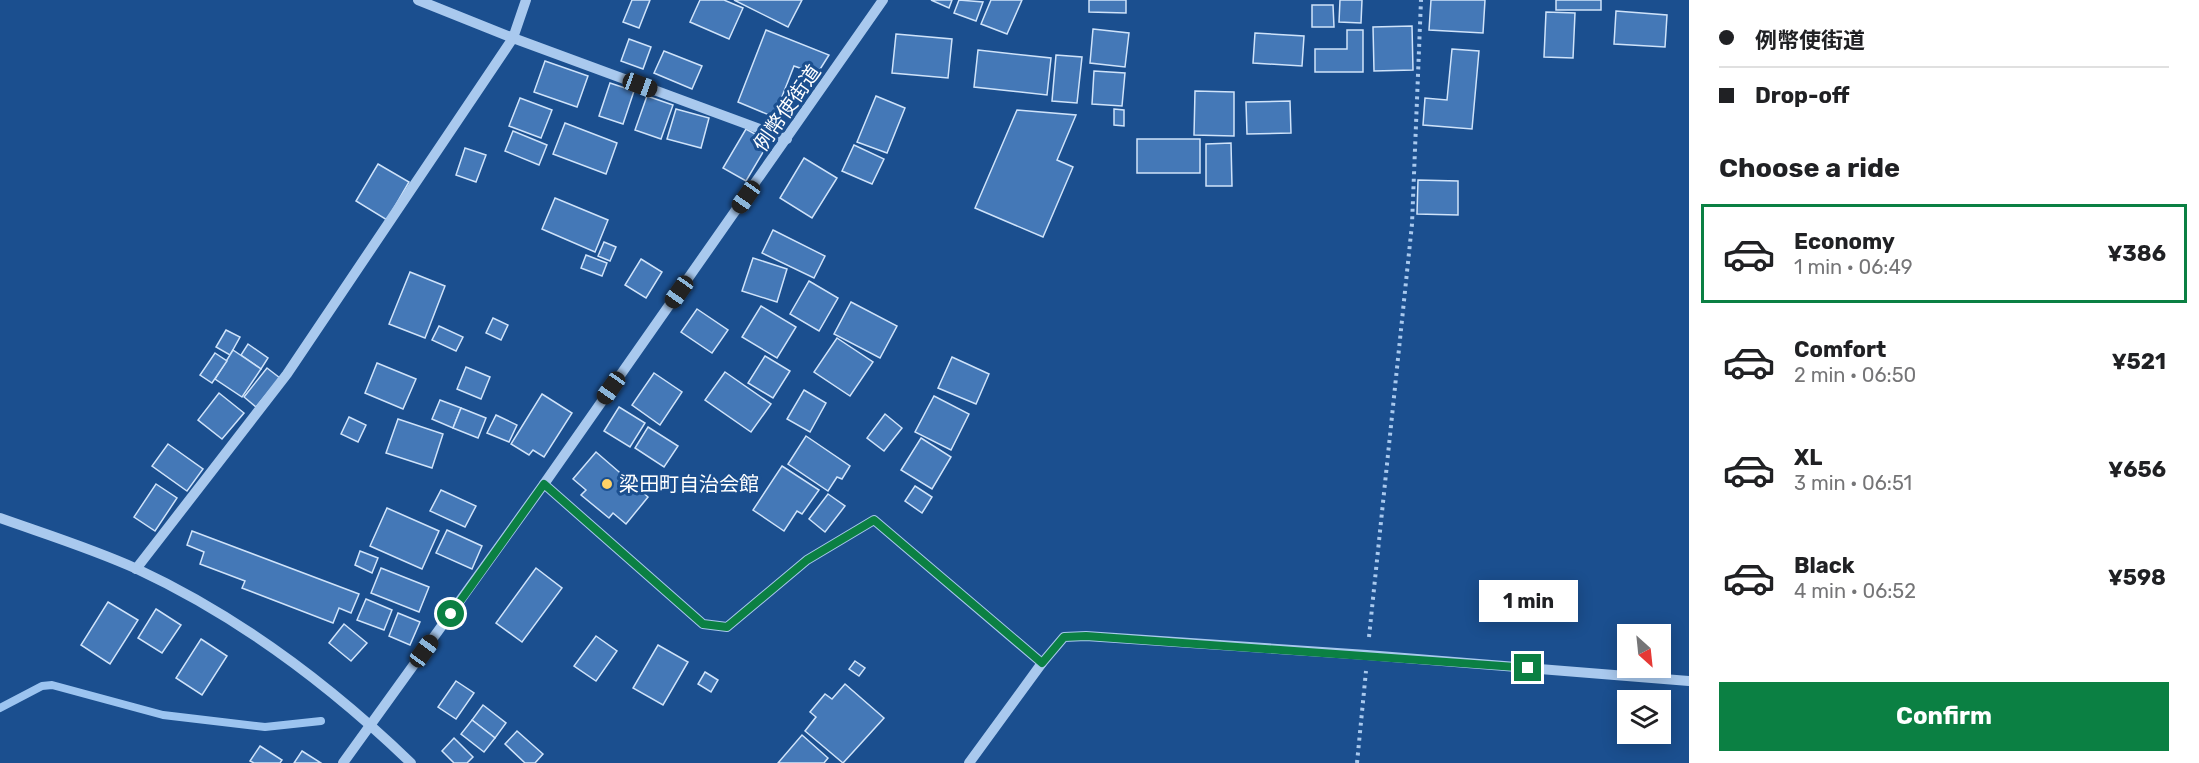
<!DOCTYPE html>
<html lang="en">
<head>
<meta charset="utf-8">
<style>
	body { margin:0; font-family:Rubik,"Noto Sans JP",sans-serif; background:#f6f6f6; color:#202124; height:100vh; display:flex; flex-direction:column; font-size:22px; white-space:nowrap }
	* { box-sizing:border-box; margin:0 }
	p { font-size:20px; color:#757577 }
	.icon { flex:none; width:33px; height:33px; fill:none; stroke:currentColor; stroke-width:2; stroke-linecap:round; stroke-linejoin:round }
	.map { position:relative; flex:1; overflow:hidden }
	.drawer { display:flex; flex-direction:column; background:#fff; width:510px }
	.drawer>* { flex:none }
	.banner { display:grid; align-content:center; height:132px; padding:0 30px; background:#fff }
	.needle { width:39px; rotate:153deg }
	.buttons { position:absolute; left:1617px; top:624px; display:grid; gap:12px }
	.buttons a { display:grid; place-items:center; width:54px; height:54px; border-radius:0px; background:#fff; box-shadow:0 3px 15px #0003; font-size:30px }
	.end { position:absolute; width:27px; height:27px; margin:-14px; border:8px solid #0b8043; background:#fff; box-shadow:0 0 0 3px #fff }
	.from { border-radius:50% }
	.bubble { position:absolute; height:42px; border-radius:0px; background:#fff; box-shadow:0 3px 15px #0003; font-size:20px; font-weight:700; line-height:42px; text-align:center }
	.car { position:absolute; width:18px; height:36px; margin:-18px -9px; border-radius:8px; box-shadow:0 0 4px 2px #0007; background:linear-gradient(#222 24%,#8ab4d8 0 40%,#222 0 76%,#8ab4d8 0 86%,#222 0) }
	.banner b { display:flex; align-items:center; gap:21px; height:57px; font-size:22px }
	.banner b+b { border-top:2px solid #e0e0e0 }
	.banner i { width:15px; height:15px; background:#202124 }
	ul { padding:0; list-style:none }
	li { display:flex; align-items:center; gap:18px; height:99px; margin:0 12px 9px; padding:0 18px; border:3px solid transparent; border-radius:0px }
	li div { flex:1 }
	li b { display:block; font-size:22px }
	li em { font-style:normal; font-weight:700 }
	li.selected { border-color:#0b8043 }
	li>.icon { width:54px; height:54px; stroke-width:1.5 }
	h2 { padding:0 30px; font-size:27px; line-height:72px }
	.action { display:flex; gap:12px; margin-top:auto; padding:12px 30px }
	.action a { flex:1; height:69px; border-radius:0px; background:#0b8043; color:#fff; font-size:24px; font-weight:700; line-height:69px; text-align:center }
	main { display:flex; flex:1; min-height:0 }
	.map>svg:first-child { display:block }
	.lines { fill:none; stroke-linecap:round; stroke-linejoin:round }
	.stream { stroke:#9cc4f0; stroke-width:8 }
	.building { fill:#4478b7; stroke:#cfe3fa; stroke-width:1.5 }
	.path { stroke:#a9c9ee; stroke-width:4; stroke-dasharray:3 4.5; stroke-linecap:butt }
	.minor { stroke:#a9c9ee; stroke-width:10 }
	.route { stroke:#0b8043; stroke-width:8 }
	.poi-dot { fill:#ffd166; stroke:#1b4f8f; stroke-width:2 }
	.labels { text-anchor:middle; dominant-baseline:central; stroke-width:6; stroke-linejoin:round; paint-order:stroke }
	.street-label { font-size:20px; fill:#fff; stroke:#1b4f8f }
	.poi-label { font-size:20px; fill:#fff; stroke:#1b4f8f; text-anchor:start }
</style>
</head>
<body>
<main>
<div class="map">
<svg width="1689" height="763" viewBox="0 0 1689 763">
	<rect width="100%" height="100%" fill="#1b4f8f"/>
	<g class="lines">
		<polyline class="stream" points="0,708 42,686 52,685 163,715 265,727 321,721"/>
	</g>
	<g class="building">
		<polygon points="632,0 650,0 639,28 623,22"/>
		<polygon points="700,0 724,0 743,8 729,39 690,22"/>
		<polygon points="734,0 802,0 788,27"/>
		<polygon points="931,0 952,0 949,8"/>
		<polygon points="959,0 983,2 976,21 954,13"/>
		<polygon points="991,0 1022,0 1007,34 981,24"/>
		<polygon points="1089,0 1126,0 1126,13 1089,12"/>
		<polygon points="1340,0 1362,0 1361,23 1339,22"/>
		<polygon points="1431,0 1485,0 1483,33 1429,30"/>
		<rect x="1556" y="0" width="45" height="10"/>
		<polygon points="1312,5 1333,5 1334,27 1312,27"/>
		<polygon points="1616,11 1667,15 1665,47 1614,44"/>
		<polygon points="1546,12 1575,13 1573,58 1544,57"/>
		<polygon points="1412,26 1413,70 1374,71 1373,27"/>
		<polygon points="1093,29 1129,33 1125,67 1090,63"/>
		<polygon points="766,30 829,55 817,74 794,66 774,117 738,102"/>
		<polygon points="1347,30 1363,30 1363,72 1315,72 1315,49 1347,49"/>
		<polygon points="1255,33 1304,36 1302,66 1253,63"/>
		<polygon points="896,34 952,39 948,78 892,73"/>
		<polygon points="629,39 651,47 643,69 621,61"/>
		<polygon points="1452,49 1479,51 1472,129 1423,125 1425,98 1447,100"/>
		<polygon points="978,50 1051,58 1047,95 974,87"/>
		<polygon points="664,51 702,66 692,89 654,73"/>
		<polygon points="1056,55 1082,57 1077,103 1052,101"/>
		<polygon points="545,61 588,76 577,107 534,92"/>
		<polygon points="1094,71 1125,73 1122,106 1092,104"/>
		<polygon points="610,83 634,91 623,124 599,116"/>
		<polygon points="1195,91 1234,92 1234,136 1194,135"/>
		<polygon points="647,96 673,105 661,139 635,130"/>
		<polygon points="876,96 905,108 887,153 857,142"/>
		<polygon points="520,98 552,110 541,138 509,126"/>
		<polygon points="1290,101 1291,133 1247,134 1246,102"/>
		<polygon points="676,109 709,118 701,148 667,139"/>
		<polygon points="1114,109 1124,110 1124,126 1114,125"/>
		<polygon points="1017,110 1076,115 1057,160 1073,167 1043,237 975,208"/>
		<polygon points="565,123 617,143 606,174 553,154"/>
		<polygon points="746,129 769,142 746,181 723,168"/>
		<polygon points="513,131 547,145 539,165 505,151"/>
		<rect x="1137" y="139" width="63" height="34"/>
		<polygon points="1231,143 1232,186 1206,186 1206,144"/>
		<polygon points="854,145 884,159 872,184 842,171"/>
		<polygon points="465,148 486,155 476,182 456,175"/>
		<polygon points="804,158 837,178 812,218 780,198"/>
		<polygon points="378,164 409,182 387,220 356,201"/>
		<polygon points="1418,180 1458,181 1458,215 1417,214"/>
		<polygon points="555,198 608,220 595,252 542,229"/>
		<polygon points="773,230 825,256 814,278 762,253"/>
		<polygon points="604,242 616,247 610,261 598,256"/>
		<polygon points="586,255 607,263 602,276 581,268"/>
		<polygon points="753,258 787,269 777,302 742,291"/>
		<polygon points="641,259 662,272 646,298 625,285"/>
		<polygon points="410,272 445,286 425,338 389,324"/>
		<polygon points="809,281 838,298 819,331 790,314"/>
		<polygon points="851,302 897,326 880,358 834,334"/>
		<polygon points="761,306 796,327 777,358 742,337"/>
		<polygon points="697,309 728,330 712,353 681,332"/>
		<polygon points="493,318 508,325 501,340 486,333"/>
		<polygon points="439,326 463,337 456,351 432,340"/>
		<polygon points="226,330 240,337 230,355 216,347"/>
		<polygon points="837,338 873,362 850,396 814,372"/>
		<polygon points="248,344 268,358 261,369 241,355"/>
		<polygon points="233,350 261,369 242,397 215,379"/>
		<polygon points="215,353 227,361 212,383 200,375"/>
		<polygon points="765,356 790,371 773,398 748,383"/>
		<polygon points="952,357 989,374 976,404 938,388"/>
		<polygon points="377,363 416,379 403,409 365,393"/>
		<polygon points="466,367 490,377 481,399 457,389"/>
		<polygon points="267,368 280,378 256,407 244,397"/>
		<polygon points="725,372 771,404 751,432 705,400"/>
		<polygon points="654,373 682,392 660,425 632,405"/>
		<polygon points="804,390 826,403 810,432 787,419"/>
		<polygon points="219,393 244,413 222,439 198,420"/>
		<polygon points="542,394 572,413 544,457 533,450 529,455 511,444"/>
		<polygon points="934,396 969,414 951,450 915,432"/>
		<polygon points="440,400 461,408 453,428 432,419"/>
		<polygon points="619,407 645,423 630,447 604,431"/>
		<polygon points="461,408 486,418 478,438 453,428"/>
		<polygon points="885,414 902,428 884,451 867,438"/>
		<polygon points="496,415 517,425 509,442 487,433"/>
		<polygon points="349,417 366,425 358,442 341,434"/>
		<polygon points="398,419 443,434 432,468 386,453"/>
		<polygon points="648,427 678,446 664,467 635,448"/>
		<polygon points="806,436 850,466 842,479 837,477 828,491 788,464"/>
		<polygon points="921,438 951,457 932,489 901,470"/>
		<polygon points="168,444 203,469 187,491 152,466"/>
		<polygon points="596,452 648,497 626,524 613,513 609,518 581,495 586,490 573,479"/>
		<polygon points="782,466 819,490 802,514 797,511 784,531 753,510"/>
		<polygon points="156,484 177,498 155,531 134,517"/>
		<polygon points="915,486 932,497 922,513 905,501"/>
		<polygon points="441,490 476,506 465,527 430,511"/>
		<polygon points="828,494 845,506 825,532 809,519"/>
		<polygon points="387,508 439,531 422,569 370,546"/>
		<polygon points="447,530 482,546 472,569 436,553"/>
		<polygon points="192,531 359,594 351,613 339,608 333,623 242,588 245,581 200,564 204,552 187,545"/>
		<polygon points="360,551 378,558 372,573 355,565"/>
		<polygon points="381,568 429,587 419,612 371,593"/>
		<polygon points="536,568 562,588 522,642 496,623"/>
		<polygon points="366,599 392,610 384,630 357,620"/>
		<polygon points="108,602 138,620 110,664 81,645"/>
		<polygon points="156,609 181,625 162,653 138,638"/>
		<polygon points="398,613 420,622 410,645 389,636"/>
		<polygon points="344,624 367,643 351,661 329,643"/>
		<polygon points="596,636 617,651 596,681 574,666"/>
		<polygon points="201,639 227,656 202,695 176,678"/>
		<polygon points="658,645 688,662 663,705 633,688"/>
		<polygon points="855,661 865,668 859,676 849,669"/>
		<polygon points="705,672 718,680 711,692 698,684"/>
		<polygon points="456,681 474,693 456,719 438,707"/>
		<polygon points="845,684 884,718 843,763 805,731 816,717 810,712 825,694 832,699"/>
		<polygon points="483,705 506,723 495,738 472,720"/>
		<polygon points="472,720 495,738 484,752 461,734"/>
		<polygon points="517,731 543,754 535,763 525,763 505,744"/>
		<polygon points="802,735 828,758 824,763 778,763"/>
		<polygon points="454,738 473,757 467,763 454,763 442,751"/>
		<polygon points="260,746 282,760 280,763 254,763 250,761"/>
		<polygon points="302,751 321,763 294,763"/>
	</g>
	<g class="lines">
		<g class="path">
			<polyline points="1369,637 1412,224 1421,0"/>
			<polyline points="1357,763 1366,671"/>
		</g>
		<g class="minor">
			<polyline points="418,0 513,38 787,139"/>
			<polyline points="544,484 703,624 727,627 807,560 874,520 1042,663"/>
			<path d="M0,518C45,534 93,549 137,569C238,616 331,686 411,763"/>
			<polyline points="136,569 287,374 513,38 526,0"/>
			<polyline points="343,763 544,484 883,0"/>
			<polyline points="969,763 1042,663 1064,637 1086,636 1367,655 1689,681"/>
		</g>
	</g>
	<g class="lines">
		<polyline class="route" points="451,614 544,484 703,624 727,627 807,560 874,520 1042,663 1064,637 1086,636 1528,668"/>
	</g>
	<circle class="poi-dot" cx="607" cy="484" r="6"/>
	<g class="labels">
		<g class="street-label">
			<text transform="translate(787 108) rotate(-55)">例幣使街道</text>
		</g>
		<g class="poi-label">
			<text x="619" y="484">梁田町自治会館</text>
		</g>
	</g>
</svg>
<div class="buttons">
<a><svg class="needle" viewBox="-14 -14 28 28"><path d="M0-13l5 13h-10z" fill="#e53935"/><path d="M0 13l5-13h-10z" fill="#757577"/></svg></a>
<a><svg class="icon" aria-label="layers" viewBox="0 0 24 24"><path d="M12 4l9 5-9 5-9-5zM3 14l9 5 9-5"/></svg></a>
</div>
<i class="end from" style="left:451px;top:614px"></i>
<i class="end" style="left:1528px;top:668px"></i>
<div class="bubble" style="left:1479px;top:580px;width:99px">1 min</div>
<i class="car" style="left:640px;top:85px;rotate:110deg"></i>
<i class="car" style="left:746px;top:197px;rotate:215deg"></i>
<i class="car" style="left:679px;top:292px;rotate:215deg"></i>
<i class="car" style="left:611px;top:388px;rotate:215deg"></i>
<i class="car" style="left:424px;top:651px;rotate:36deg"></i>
</div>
<section class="drawer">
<div class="banner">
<b><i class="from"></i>例幣使街道</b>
<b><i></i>Drop-off</b>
</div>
<h2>Choose a ride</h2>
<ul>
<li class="selected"><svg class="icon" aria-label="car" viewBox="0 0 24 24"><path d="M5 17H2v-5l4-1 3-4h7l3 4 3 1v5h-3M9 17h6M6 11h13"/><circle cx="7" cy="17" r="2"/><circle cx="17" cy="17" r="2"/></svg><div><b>Economy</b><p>1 min · 06:49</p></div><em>¥386</em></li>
<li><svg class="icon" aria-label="car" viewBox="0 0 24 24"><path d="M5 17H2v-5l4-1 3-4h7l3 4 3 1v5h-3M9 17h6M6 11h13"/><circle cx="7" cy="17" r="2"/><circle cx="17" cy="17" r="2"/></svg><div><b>Comfort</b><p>2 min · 06:50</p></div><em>¥521</em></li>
<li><svg class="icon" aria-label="car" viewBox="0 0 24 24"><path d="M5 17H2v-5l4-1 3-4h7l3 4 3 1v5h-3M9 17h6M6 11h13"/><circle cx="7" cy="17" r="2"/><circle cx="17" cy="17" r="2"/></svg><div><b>XL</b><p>3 min · 06:51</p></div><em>¥656</em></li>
<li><svg class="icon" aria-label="car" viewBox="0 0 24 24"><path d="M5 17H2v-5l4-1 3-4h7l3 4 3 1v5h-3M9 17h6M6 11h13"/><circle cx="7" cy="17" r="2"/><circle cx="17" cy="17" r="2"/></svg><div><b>Black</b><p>4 min · 06:52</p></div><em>¥598</em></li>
</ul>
<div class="action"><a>Confirm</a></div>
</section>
</main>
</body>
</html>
